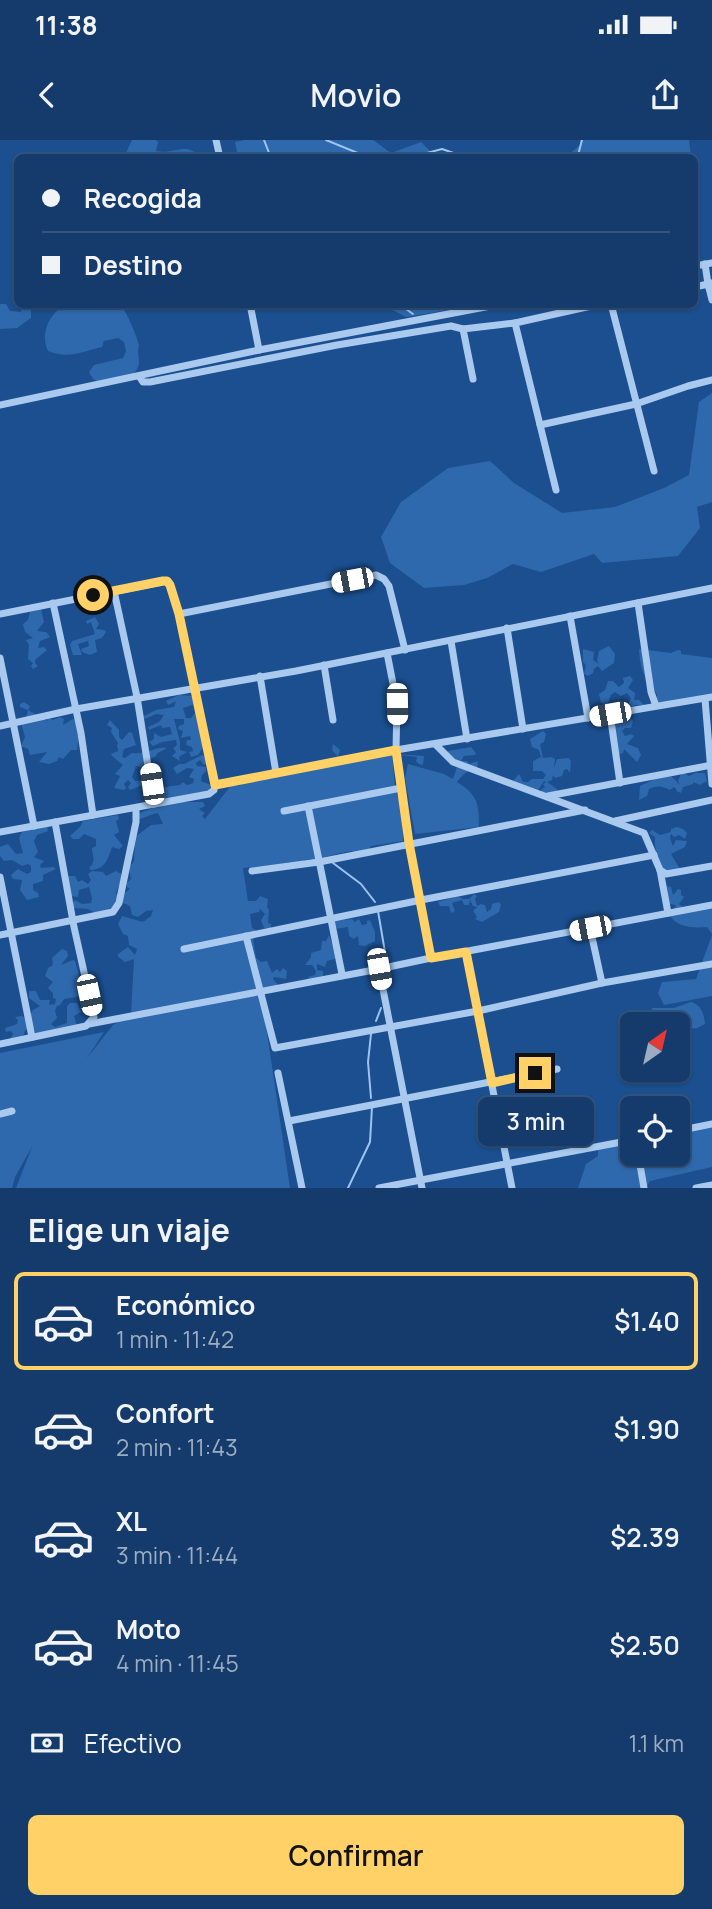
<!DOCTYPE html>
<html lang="es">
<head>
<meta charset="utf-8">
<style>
	body { margin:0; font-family:Manrope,sans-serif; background:#214673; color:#f1f3f6; height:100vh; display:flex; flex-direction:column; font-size:26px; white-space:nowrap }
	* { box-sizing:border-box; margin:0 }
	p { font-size:23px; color:#9dadc1 }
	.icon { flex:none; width:38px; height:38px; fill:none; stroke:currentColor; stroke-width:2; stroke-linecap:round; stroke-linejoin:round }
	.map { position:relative; height:1048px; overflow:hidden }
	.drawer { display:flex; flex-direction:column; background:#143b6b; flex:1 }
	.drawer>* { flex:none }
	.hud { position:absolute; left:14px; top:14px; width:684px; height:154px; border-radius:10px; box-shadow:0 2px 5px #0004,0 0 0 2px #33557e; display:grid; align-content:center; height:154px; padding:0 28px; background:#143b6b }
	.needle { width:46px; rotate:34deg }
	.fabs { position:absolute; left:620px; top:872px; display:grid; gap:14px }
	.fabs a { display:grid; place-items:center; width:70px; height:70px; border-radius:10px; background:#143b6b; box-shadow:0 2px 5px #0004,0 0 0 2px #33557e; font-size:35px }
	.end { position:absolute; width:32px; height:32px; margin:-16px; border:9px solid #ffd166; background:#111; box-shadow:0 0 0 4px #111 }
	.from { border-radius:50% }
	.bubble { position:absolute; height:49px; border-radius:10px; background:#143b6b; box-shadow:0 2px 5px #0004,0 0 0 2px #33557e; font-size:23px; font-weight:600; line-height:49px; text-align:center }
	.car { position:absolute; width:21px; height:42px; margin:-21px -10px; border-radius:9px; box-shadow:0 0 5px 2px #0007; background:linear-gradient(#fff 24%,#345 0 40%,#fff 0 76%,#345 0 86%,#fff 0) }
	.hud b { display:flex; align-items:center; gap:24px; height:66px; font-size:26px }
	.hud b+b { border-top:2px solid #33557e }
	.hud i { width:18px; height:18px; background:#f1f3f6 }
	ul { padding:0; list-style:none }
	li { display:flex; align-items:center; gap:21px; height:98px; margin:0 14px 10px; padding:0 14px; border:4px solid transparent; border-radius:10px }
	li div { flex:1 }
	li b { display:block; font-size:26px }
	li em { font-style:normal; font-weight:600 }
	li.on { border-color:#ffd166 }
	li>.icon { width:63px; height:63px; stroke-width:1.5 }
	h2 { padding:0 28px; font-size:32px; line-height:84px }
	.pay { display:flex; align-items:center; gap:18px; height:77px; padding:0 28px; font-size:26px }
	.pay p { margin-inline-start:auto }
	.cta { display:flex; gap:14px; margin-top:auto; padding:14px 28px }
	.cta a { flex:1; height:80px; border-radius:10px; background:#ffd166; color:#111; font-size:28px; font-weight:600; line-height:80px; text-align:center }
	.status { display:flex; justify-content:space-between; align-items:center; height:49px; padding:0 35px; background:#143b6b; direction:ltr }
	.status svg { height:19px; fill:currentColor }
	header { display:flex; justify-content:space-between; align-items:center; height:91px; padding:0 28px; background:#143b6b; font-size:32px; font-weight:600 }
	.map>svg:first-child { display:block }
	.green { fill:#2e69ad }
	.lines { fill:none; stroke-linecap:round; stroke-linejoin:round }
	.stream { stroke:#9cc4f0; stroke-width:2 }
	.minor { stroke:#a9c9ee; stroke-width:7 }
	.route { stroke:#ffd166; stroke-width:9 }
</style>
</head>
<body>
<div class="status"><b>11:38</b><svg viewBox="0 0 49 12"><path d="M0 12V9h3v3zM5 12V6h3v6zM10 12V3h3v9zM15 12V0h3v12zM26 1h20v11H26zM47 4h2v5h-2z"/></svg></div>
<header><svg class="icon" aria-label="back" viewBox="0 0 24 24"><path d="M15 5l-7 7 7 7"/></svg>Movio<svg class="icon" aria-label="share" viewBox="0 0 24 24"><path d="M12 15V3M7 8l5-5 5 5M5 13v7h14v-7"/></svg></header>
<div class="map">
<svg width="712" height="1048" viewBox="0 0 712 1048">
	<rect width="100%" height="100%" fill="#1b4f8f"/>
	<g class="green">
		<path d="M132,0H156L158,2L156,11C176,15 184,1 201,17H124Z"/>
		<polygon points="244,0 373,0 391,13 421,2 436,17 238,17 235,2"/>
		<polygon points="580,0 689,0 691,17 566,17 580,5"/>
		<polygon points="0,164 6,164 10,171 21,172 23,165 31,165 31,178 17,188 0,189"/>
		<path d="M64,165H121C126,171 137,196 139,205C137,212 139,216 139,223C138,237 118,241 107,246L93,239L89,232L94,225L123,218L126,211L124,202L118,198L104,201L102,207C81,212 69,219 48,211C40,193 49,175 64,165Z"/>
		<polygon points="383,165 478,165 406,177"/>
		<polygon points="712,253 712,362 697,367 700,388 678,416 602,423 594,414 541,432 513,424 487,438 464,445 424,448 390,423 381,397 401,362 448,328 490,321 514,343 562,373 615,367 664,348 689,335 699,262"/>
		<polygon points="41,469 44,482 37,491 46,492 50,497 40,501 38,508 44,507 47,510 35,520 35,523 38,526 33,529 31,526 33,523 28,519 29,505 26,500 33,498 25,492 23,484 28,480 30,472"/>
		<polygon points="95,477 99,484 96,489 104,490 106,492 102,498 95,500 97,512 90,515 82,512 81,509 89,506 88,501 78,504 82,515 73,515 70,505 72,501 95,494 91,482 87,484 86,481"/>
		<polygon points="609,506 615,514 614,523 602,531 598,526 594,529 593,533 588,536 584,534 586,525 583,522 583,509 594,512 593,520 599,524 597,521 599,511"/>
		<path d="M639,509L671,513L678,510L681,511V514L712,518V557L660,564L657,562V554C644,542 640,527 639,509Z"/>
		<polygon points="630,536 633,540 628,548 635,553 634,560 639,560 644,565 635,565 630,568 628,565 631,558 627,553 621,556 615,552 611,555 607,565 601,563 599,554 605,550 608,541 613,541 619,547 624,543 623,538"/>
		<polygon points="179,555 194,556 195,564 183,568 186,578 191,578 195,573 193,565 196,565 204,606 198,615 191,617 189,612 193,611 192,607 186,605 187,600 191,600 190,596 181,598 183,591 178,589 179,586 184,584 184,579 174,579 180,602 180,610 187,612 179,617 180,621 172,616 176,612 173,608 177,605 176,600 162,602 153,606 149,602 154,599 154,593 161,597 172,594 170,587 162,588 161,585 149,590 148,587 159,582 164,575 156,574 145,579 142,577 156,570 174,567 176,561 168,565 166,561"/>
		<polygon points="24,562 30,566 28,570 47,581 48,578 53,580 60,577 64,579 63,585 73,579 75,580 79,595 77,610 71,610 63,619 59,617 57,621 49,624 39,622 47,612 30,615 28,609 21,606 25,597 21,583 26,578 28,570 20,567 20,564"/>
		<polygon points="630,578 633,581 631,588 625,588 622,591 625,596 631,594 634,596 627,604 638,608 641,615 637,622 624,609 623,613 617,615 613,582"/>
		<path d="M110,580L119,590V597L122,600L129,592L132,593L136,605L124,609L122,617L125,618L132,613C146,615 155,606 167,608L158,613L155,617L150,618L142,627L136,626L132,637L135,641L146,640L143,645L130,650L128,647L131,643L128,640L124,644L126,648L124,650L114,648L120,636L115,634L123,625L112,616L111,614L118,611L117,605L118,603L111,592L112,588L107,585Z"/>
		<polygon points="543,591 546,594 544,602 540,604 543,618 551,617 555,619 554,628 557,619 568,618 571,621 570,633 567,629 564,630 562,636 555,638 553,635 552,640 547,642 557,649 557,653 542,653 541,650 545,647 543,644 546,642 544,641 538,650 513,641 519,634 523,642 528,642 532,639 543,639 546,635 542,631 533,631 533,621 541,617 539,610 532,607 530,599"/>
		<path d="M333,604L340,610L338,617L367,612L424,616L423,625L419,624L416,621L417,617L392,614L395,647L404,678L402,680L403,701L371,706L366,713H354L352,711C341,713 320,717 312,722V719L304,720L300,724L297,721V725L290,724V722L276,725L243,728L248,761H256L260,756L268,759L267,767L269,770L268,783L271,784V789L264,788L261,780L265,774L260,769L259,772L250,774L252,788L256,790L252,793L256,818L261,822L267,821L272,833L277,829L280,832L283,828L287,831L286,839L274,837L273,839L279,846L261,852L290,1048H16L32,1007L15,1037L12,1048H0V913L104,892L87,918L113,885L131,874L134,819L125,822L118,817V814L128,807L135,815L137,809L129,805L128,796L123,794L118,784L122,776L143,782L151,776L153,770L146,771L138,777L132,775L130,766L123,763V754L130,749L127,747V743L131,739L129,728L134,721L135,697L151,685L163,684L158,673C151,674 143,679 138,679V674L155,667L159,661L156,654L158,648L180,645L183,642L187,645L193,643L194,639L189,637L194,629L187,628L177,634L173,628L179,624H184L202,615L204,616L206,612L211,610L214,614L213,620L204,625L200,620L196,623L197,626L206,627V631L202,635L201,641L211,645L210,651L184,662H203L205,666L199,669L205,673L202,676L205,679L233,643L238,646L279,629L338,617L332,610Z"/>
		<path d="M471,607L476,613L475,615L464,616L461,621H467L469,624L478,621L477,629C466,631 464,633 457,642C478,655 479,664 479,687L415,694L405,638L408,624L444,634L453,639C457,625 461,626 448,615V611Z"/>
		<path d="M682,632L689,636L695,633H705L707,641L700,645L693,642V644L683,647L681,653L676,651L677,650L674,647L670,650C662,646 658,645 649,649L647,656L639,660L640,646L655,639L671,636L680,645L678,641Z"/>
		<path d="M118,675L119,679L116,681L119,692L114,695L123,706L119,709L112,707C108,718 106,729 91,730L89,728C97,721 92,716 92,708L96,706V699L84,694L79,699H73L70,696L80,687L83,681Z"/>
		<polygon points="47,685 48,691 37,695 34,701 38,712 34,717 44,721 40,725 41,728 53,727 56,729 43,735 43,741 33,744 33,750 38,753 39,757 27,760 20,750 22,740 13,739 11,735 18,729 27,734 31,732 31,726 28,724 22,726 12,720 4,721 0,716 0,707 8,704 16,714 23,713 19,698 22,692"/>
		<path d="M677,687L683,689L687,693L685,699L679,695L674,697L671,694L670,698L673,706L676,700L687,701L685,707L671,714L681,731L666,732C658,723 654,709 655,697L649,693L652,690L660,695L671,692V689Z"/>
		<polygon points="92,731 103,732 106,736 116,731 121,734 122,737 116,753 118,757 113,772 96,773 88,769 74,768 72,764 75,760 82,764 91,763 92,758 89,747 79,750 78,757 71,756 68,736 75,736 78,742 82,740 88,744 91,740 88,734"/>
		<path d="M667,746L671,747L673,755L678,749L681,750V755L684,757L679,764L684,768L712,767V794L707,787C693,788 679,788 670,776L676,765L669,764Z"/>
		<polygon points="474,754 477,756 475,759 477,766 481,764 485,765 487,772 491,769 492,764 499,762 501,765 499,772 482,782 475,779 477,777 473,771 477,767 473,766 470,760 469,765 464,765 462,760 452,763 455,771 451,773 449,766 440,766 438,762 458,756 463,759 469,759"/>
		<polygon points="352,779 355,782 359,779 362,785 367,784 367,781 370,780 375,792 375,801 365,806 359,805 358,796 354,799 349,796 348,787 334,789 334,781"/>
		<polygon points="329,795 337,815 335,819 327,821 325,827 317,824 317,830 323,831 323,836 311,843 308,837 315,835 316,831 312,825 305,825 311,817 311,813 321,810 322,801 326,801"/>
		<polygon points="712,795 712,856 664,865 658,853 662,842 696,839"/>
		<polygon points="62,809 67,811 68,816 61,825 73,820 75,821 79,836 78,845 83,854 83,856 64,859 60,865 57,866 55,871 57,878 51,884 55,887 67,883 67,866 70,863 77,863 81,872 74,876 77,886 37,896 32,884 25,891 22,898 10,899 13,894 11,891 6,892 5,888 17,884 18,880 15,877 22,876 27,880 33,870 40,866 29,858 29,851 36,851 40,860 50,860 49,865 55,864 56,859 53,858 53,853 48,848 53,842 45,836 48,828 53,825 52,818"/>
		<path d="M691,862C702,865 704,875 705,884L697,888L678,890L677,884H661L654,880L652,868H674Z"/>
		<polygon points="712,981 712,1027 650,1041 646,1048 578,1048 586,1024 598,1016 598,1006 632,998 632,1013 677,1013 677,987 702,987"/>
	</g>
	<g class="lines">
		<g class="stream">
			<polyline points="264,0 271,18"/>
			<polyline points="326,0 370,18"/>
			<polyline points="408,18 442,9 468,18"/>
			<polyline points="574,18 578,15 582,0"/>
			<polyline points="399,164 413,174"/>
			<polyline points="333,723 361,744 375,762"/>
			<polyline points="378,771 387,824"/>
			<polyline points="386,848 387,830"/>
			<polyline points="376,881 381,868"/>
			<polyline points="371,958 368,922 371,894"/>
			<polyline points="348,1048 370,1002 372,967"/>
		</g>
		<g class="minor">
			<polyline points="216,0 220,18"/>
			<polyline points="705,124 708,144 711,143"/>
			<polyline points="695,126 712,123"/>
			<polyline points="695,147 708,144 712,160"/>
			<polyline points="250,164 259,210"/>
			<polyline points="611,164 654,331"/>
			<polyline points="139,236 143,242 150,242 337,205 451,186 463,189"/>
			<polyline points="473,239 463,189 515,183"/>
			<polyline points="0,265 259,210 501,164"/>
			<polyline points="540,285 636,264 688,246 712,240"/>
			<polyline points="556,350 515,183 600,164"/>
			<polyline points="114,451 137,557 154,664"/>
			<polyline points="53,463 81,593 93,675"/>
			<polyline points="638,463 651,552 656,566"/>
			<polyline points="0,474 167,441 170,445 179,474 215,645 214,650 209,654 0,692"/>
			<polyline points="179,474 376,435 384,439 389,446 405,510"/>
			<polyline points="570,476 588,578"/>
			<polyline points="507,488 523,589"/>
			<polyline points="451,501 467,599"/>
			<polyline points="387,513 397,564 396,610 409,703 431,818 712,765"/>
			<polyline points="0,518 34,686"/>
			<polyline points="324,525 333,580"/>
			<polyline points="260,536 276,633"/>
			<polyline points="705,559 712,644"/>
			<polyline points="610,574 620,643"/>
			<polyline points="0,586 76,569 296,531 712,448"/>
			<polyline points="435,604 453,622 644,693 660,730 668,773"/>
			<polyline points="215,645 396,610 712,557"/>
			<polyline points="548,656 712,625"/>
			<polyline points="308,666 342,834"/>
			<polyline points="284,671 401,648"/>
			<polyline points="615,681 712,660"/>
			<polyline points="660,730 666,734 712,726"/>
			<polyline points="252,731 319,722 585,670"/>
			<polyline points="0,737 32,897"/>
			<polyline points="590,788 602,843"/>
			<polyline points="0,795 113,772 119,763 136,682 136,668"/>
			<polyline points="246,796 275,908 478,871 602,843 712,824"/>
			<polyline points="184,809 421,760 654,715"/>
			<polyline points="466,812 512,1048"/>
			<polyline points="379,829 431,818"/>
			<polyline points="89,884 379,829 422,1048"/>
			<polyline points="0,904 86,886 94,877 74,787 55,682"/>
			<polyline points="278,933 302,1048"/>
			<polyline points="0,974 12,971"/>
			<polyline points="289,981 557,929"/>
			<polyline points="677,991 712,984"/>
			<polyline points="638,1013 644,1048"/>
			<polyline points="379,1048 632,1000"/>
			<polyline points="696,1048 712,1045"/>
		</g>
	</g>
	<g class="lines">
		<polyline class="route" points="93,455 163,441 167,441 170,445 179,474 215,645 396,610 409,703 431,818 466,812 492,943 535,933"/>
	</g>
</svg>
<div class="fabs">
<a><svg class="needle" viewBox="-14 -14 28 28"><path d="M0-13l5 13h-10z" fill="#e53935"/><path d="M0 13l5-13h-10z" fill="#9dadc1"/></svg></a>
<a><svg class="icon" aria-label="locate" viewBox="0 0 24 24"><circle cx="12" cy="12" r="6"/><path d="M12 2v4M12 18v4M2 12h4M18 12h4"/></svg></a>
</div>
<i class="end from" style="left:93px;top:455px"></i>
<i class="end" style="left:535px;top:933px"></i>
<div class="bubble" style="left:478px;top:957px;width:116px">3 min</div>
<i class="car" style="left:352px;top:440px;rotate:259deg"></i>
<i class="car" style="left:397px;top:564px;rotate:179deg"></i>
<i class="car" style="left:610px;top:574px;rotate:260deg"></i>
<i class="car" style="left:152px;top:644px;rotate:352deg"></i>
<i class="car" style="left:590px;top:788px;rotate:259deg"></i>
<i class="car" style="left:379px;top:829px;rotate:170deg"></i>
<i class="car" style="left:89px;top:855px;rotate:168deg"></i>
<div class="hud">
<b><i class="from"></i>Recogida</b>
<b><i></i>Destino</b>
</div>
</div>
<section class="drawer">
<h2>Elige un viaje</h2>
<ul>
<li class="on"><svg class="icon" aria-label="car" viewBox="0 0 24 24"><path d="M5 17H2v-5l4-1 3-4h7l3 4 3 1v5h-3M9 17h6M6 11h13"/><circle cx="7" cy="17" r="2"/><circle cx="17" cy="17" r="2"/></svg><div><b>Económico</b><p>1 min · 11:42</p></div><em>$1.40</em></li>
<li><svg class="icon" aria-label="car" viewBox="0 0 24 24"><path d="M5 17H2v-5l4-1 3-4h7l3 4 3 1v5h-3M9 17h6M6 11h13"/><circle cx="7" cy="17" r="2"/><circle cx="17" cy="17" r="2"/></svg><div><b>Confort</b><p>2 min · 11:43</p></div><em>$1.90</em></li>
<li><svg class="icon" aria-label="car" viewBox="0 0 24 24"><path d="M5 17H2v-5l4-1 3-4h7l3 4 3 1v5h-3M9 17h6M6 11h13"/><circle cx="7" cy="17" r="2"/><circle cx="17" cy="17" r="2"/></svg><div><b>XL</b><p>3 min · 11:44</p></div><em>$2.39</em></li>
<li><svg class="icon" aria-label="car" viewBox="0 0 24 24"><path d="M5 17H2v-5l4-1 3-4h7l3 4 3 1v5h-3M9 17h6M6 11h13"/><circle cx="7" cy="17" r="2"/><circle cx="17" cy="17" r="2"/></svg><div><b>Moto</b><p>4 min · 11:45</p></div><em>$2.50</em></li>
</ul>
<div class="pay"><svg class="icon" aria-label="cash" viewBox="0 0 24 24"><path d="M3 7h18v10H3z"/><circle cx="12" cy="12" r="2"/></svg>Efectivo<p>1.1 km</p></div>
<div class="cta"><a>Confirmar</a></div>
</section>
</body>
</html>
